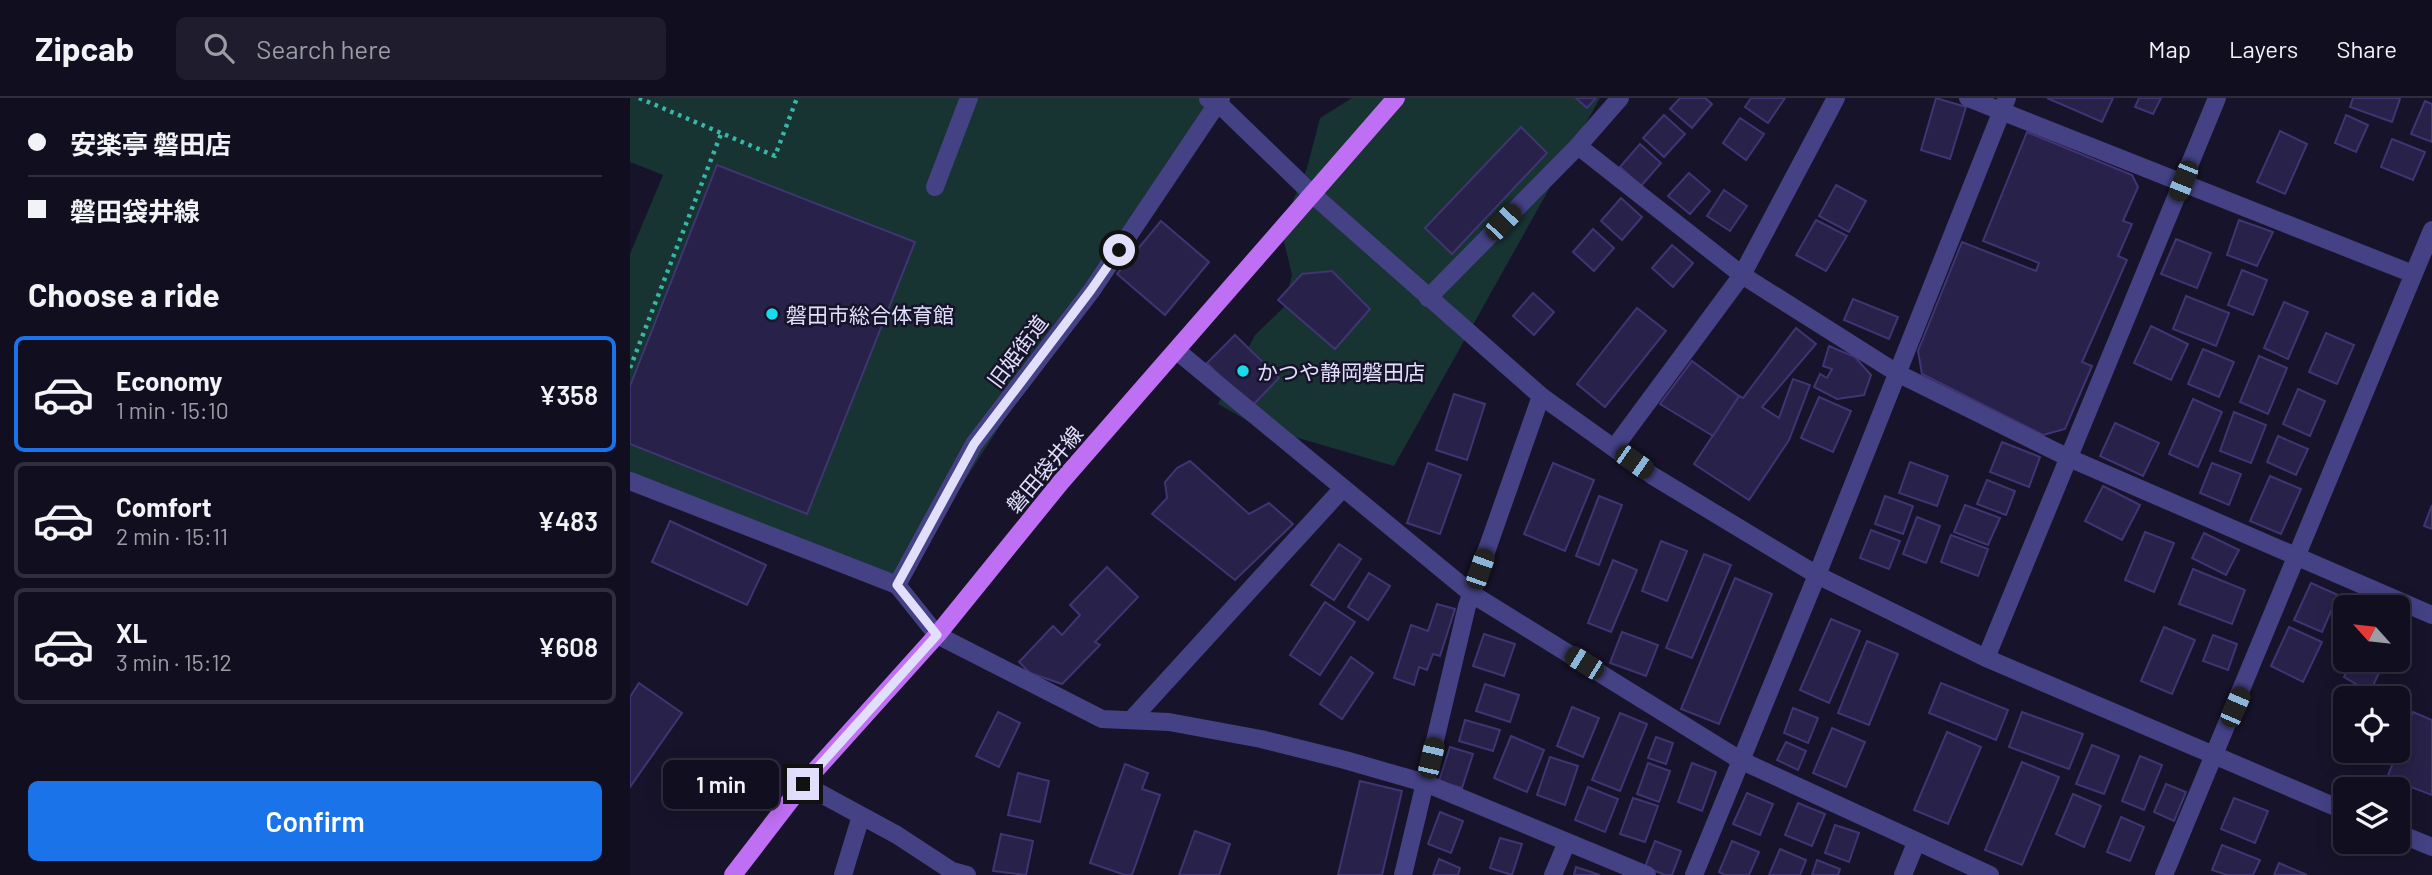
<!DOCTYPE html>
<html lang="en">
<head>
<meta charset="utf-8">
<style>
	body { margin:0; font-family:Barlow,"Noto Sans JP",sans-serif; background:#1e1c2d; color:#f1f3f6; height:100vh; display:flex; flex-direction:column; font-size:26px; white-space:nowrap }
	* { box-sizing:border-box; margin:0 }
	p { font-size:23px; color:#9c9ca5 }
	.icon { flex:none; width:38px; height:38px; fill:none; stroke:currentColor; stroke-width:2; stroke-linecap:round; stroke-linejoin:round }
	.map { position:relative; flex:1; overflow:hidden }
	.panel { display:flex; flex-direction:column; background:#110e20; width:630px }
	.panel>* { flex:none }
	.top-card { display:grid; align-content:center; height:154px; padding:0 28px; background:#110e20 }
	.needle { width:46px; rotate:297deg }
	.buttons { position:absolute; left:1703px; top:497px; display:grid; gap:14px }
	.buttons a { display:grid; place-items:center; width:77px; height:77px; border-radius:10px; background:#110e20; box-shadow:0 4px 18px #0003,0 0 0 2px #302e3e; font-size:35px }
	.end { position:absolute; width:32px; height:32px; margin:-16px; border:9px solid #e1dffc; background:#111; box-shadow:0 0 0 4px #111 }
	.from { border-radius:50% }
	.bubble { position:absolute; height:49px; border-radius:10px; background:#110e20; box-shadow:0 4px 18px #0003,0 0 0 2px #302e3e; font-size:23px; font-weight:600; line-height:49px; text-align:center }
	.car { position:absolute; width:21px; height:42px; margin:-21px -10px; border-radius:9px; box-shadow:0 0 5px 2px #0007; background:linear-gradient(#222 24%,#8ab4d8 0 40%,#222 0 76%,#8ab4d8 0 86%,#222 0) }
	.top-card b { display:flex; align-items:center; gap:24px; height:66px; font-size:26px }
	.top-card b+b { border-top:2px solid #302e3e }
	.top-card i { width:18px; height:18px; background:#f1f3f6 }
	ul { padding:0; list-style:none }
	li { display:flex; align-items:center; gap:21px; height:116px; margin:0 14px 10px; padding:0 14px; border:4px solid #302e3e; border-radius:10px }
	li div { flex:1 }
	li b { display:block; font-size:26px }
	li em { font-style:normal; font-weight:600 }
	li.current { border-color:#1a73e8 }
	li>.icon { width:63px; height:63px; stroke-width:1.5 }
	h2 { padding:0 28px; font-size:32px; line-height:84px }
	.cta { display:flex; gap:14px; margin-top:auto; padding:14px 28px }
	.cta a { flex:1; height:80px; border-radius:10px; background:#1a73e8; color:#fff; font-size:28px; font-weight:600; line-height:80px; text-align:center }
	header { display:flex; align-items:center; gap:42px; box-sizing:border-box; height:98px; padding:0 35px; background:#110e20; border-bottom:2px solid #302e3e }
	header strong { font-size:33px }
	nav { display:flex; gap:38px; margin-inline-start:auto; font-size:24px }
	.search { width:490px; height:63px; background:#1e1c2d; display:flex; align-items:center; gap:18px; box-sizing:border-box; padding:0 24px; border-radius:10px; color:#9c9ca5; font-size:26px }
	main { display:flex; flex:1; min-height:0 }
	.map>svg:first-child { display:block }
	.green { fill:#173332 }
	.building { fill:#282149; stroke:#403573; stroke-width:2 }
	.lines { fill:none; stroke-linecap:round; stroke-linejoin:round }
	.path { stroke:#3bb4aa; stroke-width:4.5; stroke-dasharray:3.5 5; stroke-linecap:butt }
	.minor { stroke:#444285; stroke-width:18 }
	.major { stroke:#bf6ff3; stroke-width:18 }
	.route { stroke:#e1dffc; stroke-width:9 }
	.poi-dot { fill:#1adbec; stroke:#17132a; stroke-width:2.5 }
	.labels { text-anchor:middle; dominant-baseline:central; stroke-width:5; stroke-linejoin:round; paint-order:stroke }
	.poi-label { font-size:21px; fill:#e1dffc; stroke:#17132a; text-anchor:start }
	.street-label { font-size:21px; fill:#e1dffc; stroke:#17132a }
</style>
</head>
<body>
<header>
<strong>Zipcab</strong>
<div class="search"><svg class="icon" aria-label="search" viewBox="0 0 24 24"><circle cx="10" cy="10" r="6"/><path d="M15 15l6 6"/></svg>Search here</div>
<nav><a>Map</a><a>Layers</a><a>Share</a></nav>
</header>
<main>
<section class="panel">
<div class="top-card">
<b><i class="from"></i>安楽亭 磐田店</b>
<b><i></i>磐田袋井線</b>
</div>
<h2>Choose a ride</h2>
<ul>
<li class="current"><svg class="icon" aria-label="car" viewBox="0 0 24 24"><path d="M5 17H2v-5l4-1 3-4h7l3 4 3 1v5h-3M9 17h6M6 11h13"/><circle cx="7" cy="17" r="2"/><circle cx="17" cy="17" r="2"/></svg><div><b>Economy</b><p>1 min · 15:10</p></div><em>¥358</em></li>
<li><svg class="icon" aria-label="car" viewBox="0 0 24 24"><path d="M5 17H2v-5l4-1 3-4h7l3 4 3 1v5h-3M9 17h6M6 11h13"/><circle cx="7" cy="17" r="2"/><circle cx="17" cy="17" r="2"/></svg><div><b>Comfort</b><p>2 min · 15:11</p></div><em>¥483</em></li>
<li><svg class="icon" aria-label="car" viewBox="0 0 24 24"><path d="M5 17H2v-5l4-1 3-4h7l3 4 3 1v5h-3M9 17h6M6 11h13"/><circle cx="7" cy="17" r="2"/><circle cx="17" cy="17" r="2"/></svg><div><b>XL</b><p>3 min · 15:12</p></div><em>¥608</em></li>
</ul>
<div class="cta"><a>Confirm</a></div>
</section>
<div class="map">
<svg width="1802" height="777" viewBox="0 0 1802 777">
	<rect width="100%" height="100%" fill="#17132a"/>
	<g class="green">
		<polygon points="0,0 582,0 267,487 0,383 0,156 33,77 0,64"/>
		<polygon points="722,0 970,0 764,368 627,328 588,306 625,237 654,209 662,177 651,131 677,70 690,20"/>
	</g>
	<g class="building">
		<polygon points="946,0 966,0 957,10"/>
		<polygon points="1050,0 1075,0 1082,6 1062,30 1040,11"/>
		<polygon points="1121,0 1155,0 1138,25 1115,9"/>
		<polygon points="1306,0 1336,9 1320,61 1291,52"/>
		<polygon points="1417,0 1483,0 1472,24"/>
		<polygon points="1509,0 1531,0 1523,16 1505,9"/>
		<polygon points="1723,0 1768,0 1770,1 1762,24 1720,9"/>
		<polygon points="1795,3 1802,6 1802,44 1781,36"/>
		<polygon points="1034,17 1055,36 1034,59 1013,40"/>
		<polygon points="1716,17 1738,27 1726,54 1705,45"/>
		<polygon points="1110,20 1134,36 1116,62 1093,45"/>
		<polygon points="891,29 917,55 822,156 795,130"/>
		<polygon points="1650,33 1677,46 1655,96 1627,84"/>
		<polygon points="1397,34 1502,77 1508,89 1493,123 1502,126 1488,158 1497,162 1452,264 1462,268 1435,331 1413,337 1292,276 1288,253 1332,144 1406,173 1409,165 1353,143"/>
		<polygon points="1762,41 1795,54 1783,82 1751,69"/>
		<polygon points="1010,46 1031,65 1011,88 990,69"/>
		<polygon points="87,67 285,144 177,416 0,346 0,288"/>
		<polygon points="1059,75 1080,93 1060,116 1038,98"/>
		<polygon points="1206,87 1236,103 1219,134 1189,118"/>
		<polygon points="1094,92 1117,108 1100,133 1077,118"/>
		<polygon points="991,100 1012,119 992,142 971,123"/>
		<polygon points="1186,122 1217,138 1196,173 1166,157"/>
		<polygon points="1609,122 1643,134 1627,168 1597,157"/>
		<polygon points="531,123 579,164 535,217 487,176"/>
		<polygon points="963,131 984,150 964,173 943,154"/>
		<polygon points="1546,141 1581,155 1567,190 1531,176"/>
		<polygon points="1042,147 1063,165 1043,189 1022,170"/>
		<polygon points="1612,172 1637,182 1623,217 1598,207"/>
		<polygon points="702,173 740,211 705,251 648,202 672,176"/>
		<polygon points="903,195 924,214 904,237 883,218"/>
		<polygon points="1556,198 1599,215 1586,248 1543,231"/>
		<polygon points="1223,201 1268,219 1259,241 1214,222"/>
		<polygon points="1654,204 1678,214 1658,261 1634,250"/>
		<polygon points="1007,210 1036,233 975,309 947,286"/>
		<polygon points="1521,228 1558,246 1541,282 1504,265"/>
		<polygon points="1166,230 1186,246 1132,309 1149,320 1163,281 1180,287 1159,342 1119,402 1064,366 1109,298 1113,300"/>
		<polygon points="1696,235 1724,247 1707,286 1679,274"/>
		<polygon points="605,237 649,280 621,309 577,265"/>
		<polygon points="1199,248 1225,259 1241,277 1234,297 1207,301 1184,289 1190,276 1197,280 1202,271 1193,268"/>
		<polygon points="1573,251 1604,264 1589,299 1558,286"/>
		<polygon points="1629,258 1657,270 1638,316 1610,304"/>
		<polygon points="1062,263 1109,298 1083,338 1030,306"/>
		<polygon points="1668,291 1695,303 1680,338 1653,326"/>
		<polygon points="824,296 855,306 837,362 806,352"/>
		<polygon points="1189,299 1221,313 1203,354 1171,340"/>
		<polygon points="1563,301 1592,314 1568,369 1539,356"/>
		<polygon points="1604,314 1636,327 1621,365 1590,353"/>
		<polygon points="1485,325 1529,345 1513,378 1470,358"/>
		<polygon points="1648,338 1678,351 1666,377 1637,364"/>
		<polygon points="1372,344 1410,359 1399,389 1360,374"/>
		<polygon points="560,363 619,416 639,405 663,426 605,482 522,416 537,400 535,384 547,370"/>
		<polygon points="1280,364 1318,378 1307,408 1269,395"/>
		<polygon points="798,365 831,377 810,436 777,425"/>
		<polygon points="923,365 964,382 935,453 894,436"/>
		<polygon points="1582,365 1611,376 1599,407 1570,395"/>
		<polygon points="1640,378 1671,391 1651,436 1620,423"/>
		<polygon points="1357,382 1385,393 1376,417 1347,406"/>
		<polygon points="1473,388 1510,407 1492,442 1455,423"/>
		<polygon points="969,398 992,407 969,467 946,458"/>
		<polygon points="1255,398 1283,408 1273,436 1245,426"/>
		<polygon points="1335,407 1370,420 1358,447 1324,434"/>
		<polygon points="1802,407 1802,431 1794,428"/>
		<polygon points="1287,419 1310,428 1296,465 1273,456"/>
		<polygon points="40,423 136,467 117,507 22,464"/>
		<polygon points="1241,432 1270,443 1259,471 1230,460"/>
		<polygon points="1515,434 1544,445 1524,494 1495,482"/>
		<polygon points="1574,435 1609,452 1596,477 1562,460"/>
		<polygon points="1321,437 1358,451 1348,478 1311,464"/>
		<polygon points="1031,443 1057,453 1037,503 1012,493"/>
		<polygon points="709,446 731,461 704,502 681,487"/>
		<polygon points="1074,456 1101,467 1062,560 1036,550"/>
		<polygon points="983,462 1007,472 981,534 958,525"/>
		<polygon points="477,469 508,499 465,544 470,547 432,586 400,575 389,564 423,528 432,537 450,517 440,507"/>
		<polygon points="1563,471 1615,492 1602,526 1549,506"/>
		<polygon points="739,475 760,488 738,522 718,509"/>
		<polygon points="1105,480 1142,496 1089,626 1051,611"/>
		<polygon points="1681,485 1708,497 1692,534 1664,522"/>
		<polygon points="695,504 725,524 690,577 660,557"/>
		<polygon points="807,506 825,511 810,558 803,556 797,572 789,569 784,587 764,580 781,527 798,533"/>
		<polygon points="1201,521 1230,533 1199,605 1170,592"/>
		<polygon points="1534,529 1565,542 1542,596 1511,583"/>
		<polygon points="1659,529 1692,544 1673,584 1641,568"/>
		<polygon points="992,534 1028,547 1016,578 980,565"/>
		<polygon points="854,536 885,546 874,578 843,568"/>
		<polygon points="1583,537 1607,546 1598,572 1573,563"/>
		<polygon points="1237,543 1268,556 1239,627 1208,615"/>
		<polygon points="721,559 743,575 712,621 690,606"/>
		<polygon points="1722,562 1755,562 1740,594 1714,579"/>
		<polygon points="9,585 52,615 0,689 0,599"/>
		<polygon points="1311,585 1378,612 1366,642 1299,615"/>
		<polygon points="855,586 889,597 880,624 846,613"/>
		<polygon points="942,609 969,620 953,659 927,648"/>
		<polygon points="1163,610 1188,620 1178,645 1154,635"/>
		<polygon points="368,614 390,625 369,669 346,658"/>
		<polygon points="1392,614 1453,636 1439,671 1379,649"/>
		<polygon points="1783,614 1802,622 1802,697 1757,680"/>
		<polygon points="990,615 1017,626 990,693 962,682"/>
		<polygon points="835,622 870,632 863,653 829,643"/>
		<polygon points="1202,630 1235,644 1216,689 1183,675"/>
		<polygon points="1317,634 1351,649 1318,726 1284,712"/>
		<polygon points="881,638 914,652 897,694 864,680"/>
		<polygon points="1026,639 1043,645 1036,666 1018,660"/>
		<polygon points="1156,644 1176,653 1168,672 1147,662"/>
		<polygon points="1462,647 1489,658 1474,696 1446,686"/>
		<polygon points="820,649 843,656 832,690 809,683"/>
		<polygon points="1510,658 1532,667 1514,712 1492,703"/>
		<polygon points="920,659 948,668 935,707 907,697"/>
		<polygon points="1392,664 1429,679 1392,767 1355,752"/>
		<polygon points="1018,665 1040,673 1029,704 1007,696"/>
		<polygon points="1062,665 1086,674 1072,713 1048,704"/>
		<polygon points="495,666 518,675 512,691 530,697 502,777 495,777 460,765"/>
		<polygon points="388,675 419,683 410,724 378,717"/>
		<polygon points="730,683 772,693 752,777 708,777"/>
		<polygon points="1536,686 1556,694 1544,723 1524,714"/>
		<polygon points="958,689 988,701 975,734 945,722"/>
		<polygon points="1117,695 1143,706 1130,737 1103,726"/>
		<polygon points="1443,696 1471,708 1454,749 1426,736"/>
		<polygon points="1003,700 1028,708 1015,744 990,736"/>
		<polygon points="1604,700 1638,713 1625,745 1591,731"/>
		<polygon points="1168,705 1195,716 1182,748 1155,737"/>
		<polygon points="810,714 833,723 821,755 798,746"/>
		<polygon points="1491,719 1514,729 1500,763 1477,754"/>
		<polygon points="1205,727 1229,735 1219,764 1195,755"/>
		<polygon points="565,733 600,746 589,777 549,777"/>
		<polygon points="371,736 403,743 396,777 363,773"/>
		<polygon points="870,740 892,746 882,777 860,770"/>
		<polygon points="1025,743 1051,753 1042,777 1035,777 1015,769"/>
		<polygon points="1102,743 1129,754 1119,777 1095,777 1089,774"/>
		<polygon points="1592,747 1630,762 1623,777 1597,777 1582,772"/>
		<polygon points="1150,751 1176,762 1170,777 1139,777"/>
		<polygon points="809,761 830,770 828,777 803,777"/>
		<polygon points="1187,762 1210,771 1208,777 1182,777"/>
		<polygon points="1649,765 1677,777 1644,777"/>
		<polygon points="946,769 970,777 944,777"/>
	</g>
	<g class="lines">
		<g class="path">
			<polyline points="9,0 145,58 167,0"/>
			<polyline points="0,270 91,36"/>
		</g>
		<g class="minor">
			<polyline points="591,0 462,192 344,346 267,487 307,537 472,621 539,624 631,641 715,662 795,685 1017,777"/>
			<polyline points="1338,0 1783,176"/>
			<polyline points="578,1 588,5 681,95 911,298 1023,378 1187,477 1356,560 1715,713"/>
			<polyline points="948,48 1112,177 1267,275 1439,360 1802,517"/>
			<polyline points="305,89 339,0"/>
			<polyline points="798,200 948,48 990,0"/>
			<polyline points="547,253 842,496 1110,662 1360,777"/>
			<polyline points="984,350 1112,177 1206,0"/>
			<polyline points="0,383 267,487"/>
			<polyline points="1356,560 1587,0"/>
			<polyline points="501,622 713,390"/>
			<polyline points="173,686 267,737 322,773 337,777"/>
			<polyline points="1768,735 1802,749"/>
			<polyline points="213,777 231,718"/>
			<polyline points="773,777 837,508 911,298"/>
			<polyline points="923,777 937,744"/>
			<polyline points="1064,777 1187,477 1377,0"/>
			<polyline points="1273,777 1286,745"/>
			<polyline points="1534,777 1802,132"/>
		</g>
		<polyline class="major" points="103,777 173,686 307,537 431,384 766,0"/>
	</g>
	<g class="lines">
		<polyline class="route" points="173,686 307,537 267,487 344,346 461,192 489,152"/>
	</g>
	<g class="poi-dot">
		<circle cx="142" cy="216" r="7"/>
		<circle cx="613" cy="273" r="7"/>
	</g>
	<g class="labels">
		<g class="poi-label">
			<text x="156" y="216">磐田市総合体育館</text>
			<text x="627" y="273">かつや静岡磐田店</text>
		</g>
		<g class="street-label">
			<text transform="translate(387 253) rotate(-53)">旧姫街道</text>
			<text transform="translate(414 371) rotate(-50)">磐田袋井線</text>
		</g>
	</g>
</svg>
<div class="buttons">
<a><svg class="needle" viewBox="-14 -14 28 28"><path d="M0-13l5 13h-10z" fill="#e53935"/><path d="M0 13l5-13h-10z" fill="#9c9ca5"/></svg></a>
<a><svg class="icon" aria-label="locate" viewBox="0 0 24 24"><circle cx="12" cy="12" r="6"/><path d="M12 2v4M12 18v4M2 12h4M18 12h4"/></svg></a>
<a><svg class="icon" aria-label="layers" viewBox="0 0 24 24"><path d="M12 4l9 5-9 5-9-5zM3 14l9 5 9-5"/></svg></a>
</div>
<i class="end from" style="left:489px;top:152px"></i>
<i class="end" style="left:173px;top:686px"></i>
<div class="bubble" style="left:33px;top:662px;width:116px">1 min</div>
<i class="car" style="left:1553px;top:83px;rotate:202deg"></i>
<i class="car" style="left:873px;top:124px;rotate:44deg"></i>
<i class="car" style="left:1004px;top:364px;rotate:125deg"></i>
<i class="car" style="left:850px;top:471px;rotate:19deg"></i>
<i class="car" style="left:954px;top:565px;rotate:302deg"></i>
<i class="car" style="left:1605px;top:609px;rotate:23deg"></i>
<i class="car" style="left:801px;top:660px;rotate:13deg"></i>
</div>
</main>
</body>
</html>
